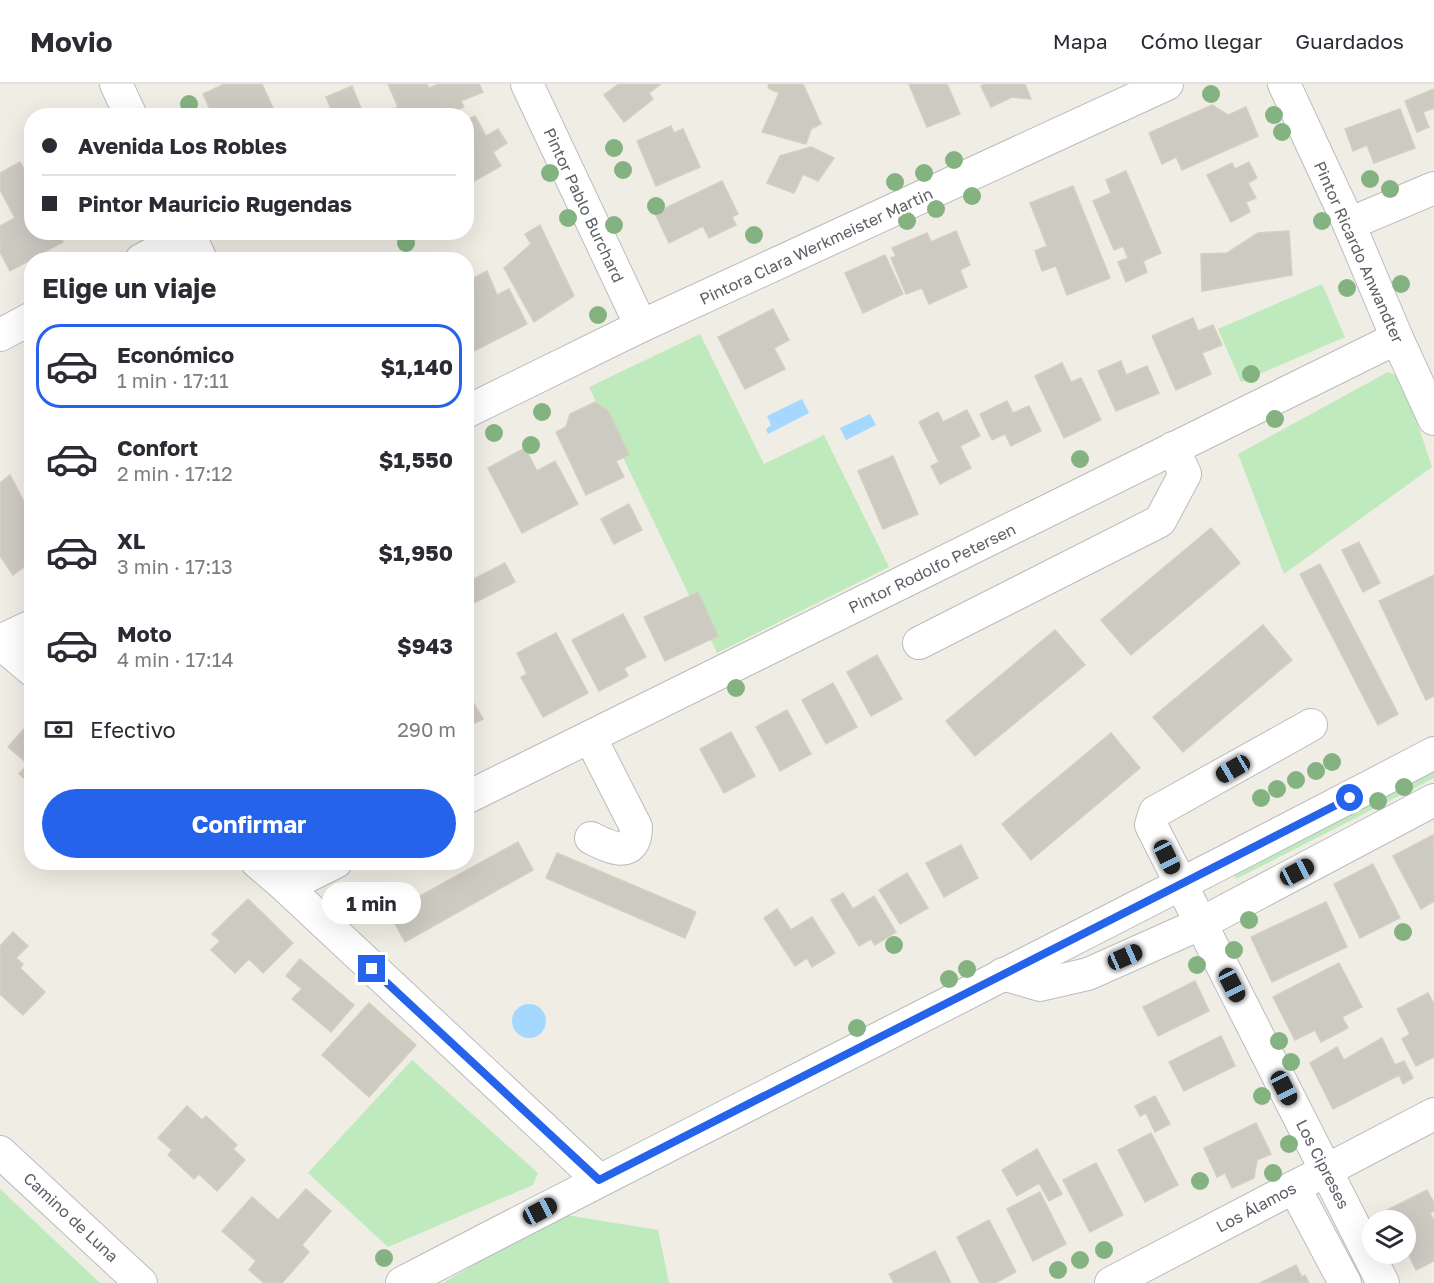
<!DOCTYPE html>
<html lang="es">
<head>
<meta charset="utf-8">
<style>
	body { margin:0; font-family:"Golos Text",sans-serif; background:#f2f2f3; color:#2b2b33; height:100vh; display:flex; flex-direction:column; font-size:22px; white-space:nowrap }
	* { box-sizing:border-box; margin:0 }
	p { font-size:20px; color:#7c7c81 }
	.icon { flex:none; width:33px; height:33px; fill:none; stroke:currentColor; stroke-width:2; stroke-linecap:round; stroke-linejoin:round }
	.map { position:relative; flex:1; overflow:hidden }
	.sheet { position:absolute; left:24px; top:168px; width:450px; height:618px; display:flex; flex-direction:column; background:#fff; border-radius:24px; box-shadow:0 6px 24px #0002 }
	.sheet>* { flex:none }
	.hud { position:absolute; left:24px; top:24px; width:450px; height:132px; border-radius:24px; box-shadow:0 6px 24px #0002; display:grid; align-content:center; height:132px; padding:0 18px; background:#fff }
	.controls { position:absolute; left:1362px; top:1126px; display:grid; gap:12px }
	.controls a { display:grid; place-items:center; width:54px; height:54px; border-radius:50%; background:#fff; box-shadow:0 6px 24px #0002; font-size:30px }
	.end { position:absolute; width:27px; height:27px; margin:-14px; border:8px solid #2563eb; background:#fff; box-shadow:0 0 0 3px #fff }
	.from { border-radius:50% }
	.bubble { position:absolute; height:42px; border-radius:21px; background:#fff; box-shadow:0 6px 24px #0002; font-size:20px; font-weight:700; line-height:42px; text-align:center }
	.car { position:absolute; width:18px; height:36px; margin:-18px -9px; border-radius:8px; box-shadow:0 0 4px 2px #0007; background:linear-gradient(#222 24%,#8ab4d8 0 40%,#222 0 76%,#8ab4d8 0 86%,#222 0) }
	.hud b { display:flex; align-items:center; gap:21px; height:57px; font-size:22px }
	.hud b+b { border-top:2px solid #e1e1e2 }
	.hud i { width:15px; height:15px; background:#2b2b33 }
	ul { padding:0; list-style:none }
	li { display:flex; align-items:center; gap:18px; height:84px; margin:0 12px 9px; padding:0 6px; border:3px solid transparent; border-radius:24px }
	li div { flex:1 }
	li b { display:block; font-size:22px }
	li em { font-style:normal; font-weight:700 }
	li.selected { border-color:#2563eb }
	li>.icon { width:54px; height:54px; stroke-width:1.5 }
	h2 { padding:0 18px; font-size:27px; line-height:72px }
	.pay { display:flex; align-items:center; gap:15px; height:66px; padding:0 18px; font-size:22px }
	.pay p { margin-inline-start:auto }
	.cta { display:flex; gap:12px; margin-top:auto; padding:12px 18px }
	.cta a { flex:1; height:69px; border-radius:36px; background:#2563eb; color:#fff; font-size:24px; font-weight:700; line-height:69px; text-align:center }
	header { display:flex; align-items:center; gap:36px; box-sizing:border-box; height:84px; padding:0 30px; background:#fff; border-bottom:2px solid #e1e1e2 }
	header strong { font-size:28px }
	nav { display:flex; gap:33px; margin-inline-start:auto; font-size:21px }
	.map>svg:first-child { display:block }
	.green { fill:#beeabe }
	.water { fill:#a4d8ff }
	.building { fill:#cdcac2; stroke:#d5cfc1; stroke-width:1.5 }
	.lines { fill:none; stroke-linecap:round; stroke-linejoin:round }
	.minor-casing { stroke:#b9bcc1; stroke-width:34 }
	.minor { stroke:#fff; stroke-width:32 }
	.tree { fill:#84b381 }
	.route { stroke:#2563eb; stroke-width:8 }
	.labels { text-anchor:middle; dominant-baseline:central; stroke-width:5; stroke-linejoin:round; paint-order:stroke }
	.street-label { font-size:16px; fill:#5c6066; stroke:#fff }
</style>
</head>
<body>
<header>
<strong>Movio</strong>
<nav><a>Mapa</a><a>Cómo llegar</a><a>Guardados</a></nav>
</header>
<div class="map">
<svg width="1434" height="1199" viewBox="0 0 1434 1199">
	<rect width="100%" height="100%" fill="#f0ede4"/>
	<g class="green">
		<polygon points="1322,200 1345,253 1241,298 1218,245"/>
		<polygon points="700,250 764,380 824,351 889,483 717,569 589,303"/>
		<polygon points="1388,288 1402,293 1432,383 1284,490 1238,370"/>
		<polygon points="1434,681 1434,694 1236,795 1231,784"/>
		<polygon points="412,976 538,1089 533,1101 388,1163 308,1089"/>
		<polygon points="0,1105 100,1199 0,1199"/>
		<polygon points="560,1130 658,1146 669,1199 443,1199"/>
	</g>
	<g class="water">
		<polygon points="802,315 809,329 768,350 766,345 771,341 767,332"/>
		<polygon points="870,330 876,341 846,356 840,344"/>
		<circle cx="529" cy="937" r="17"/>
	</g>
	<g class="building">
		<polygon points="224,0 262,0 276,31 213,32 203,10"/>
		<polygon points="388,0 427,0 429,4 439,0 479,0 483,8 461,17 464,23 444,32 379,32 398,23"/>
		<polygon points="619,0 661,0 649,9 653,15 624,38 604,11"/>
		<polygon points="769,0 803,0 821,40 811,45 806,60 762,48 779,9 768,4"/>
		<polygon points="909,0 947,0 960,30 927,43"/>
		<polygon points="984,0 1025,0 1031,15 1012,13 991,23 981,2"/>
		<polygon points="352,2 364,32 334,32 326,13"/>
		<polygon points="1434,5 1434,24 1423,28 1429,43 1417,48 1405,17"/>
		<polygon points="1212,21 1228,31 1246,23 1258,52 1182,86 1176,73 1162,80 1149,49"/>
		<polygon points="1400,25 1415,64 1374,79 1367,61 1353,67 1345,45"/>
		<polygon points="475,32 486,52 498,45 507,59 493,68 501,82 469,100 466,95 466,36"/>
		<polygon points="671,42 674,49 683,45 700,83 656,102 637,57"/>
		<polygon points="811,63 834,74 818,97 803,90 794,109 767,99 780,72"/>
		<polygon points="20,78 32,99 32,148 58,148 63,158 10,187 0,168 0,142 15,134 0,106 0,89"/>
		<polygon points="1249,78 1257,94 1248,99 1256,114 1246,118 1250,128 1231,138 1207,91 1232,79 1235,85"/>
		<polygon points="1126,87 1161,169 1143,177 1147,188 1126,198 1118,178 1128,174 1123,162 1114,166 1093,117 1111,109 1106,96"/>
		<polygon points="722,97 738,130 732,133 736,141 709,154 703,142 669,159 655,129"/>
		<polygon points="1073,102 1110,194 1067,211 1056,182 1042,187 1035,167 1047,162 1030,119"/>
		<polygon points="540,141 574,212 534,238 504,184 531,160 525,150"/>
		<polygon points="956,147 970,181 960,186 967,203 929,220 922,204 906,210 891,174 896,172 892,164 927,149 931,158"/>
		<polygon points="1289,147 1292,191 1202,207 1201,170 1227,169 1258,149"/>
		<polygon points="885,171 903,210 863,229 845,189"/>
		<polygon points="487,187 497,211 509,205 527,240 472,268 466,260 466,225 473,222 466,207 466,198"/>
		<polygon points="773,225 789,256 774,264 785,285 745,305 718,253"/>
		<polygon points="1193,234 1198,247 1213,241 1222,261 1202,269 1211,290 1176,306 1152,252"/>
		<polygon points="1121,277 1126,291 1147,282 1159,309 1116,327 1098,287"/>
		<polygon points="1062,279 1071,298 1081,294 1101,336 1064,354 1035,292"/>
		<polygon points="1007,317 1013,329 1029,322 1041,347 1011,362 1005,350 992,356 980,330"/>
		<polygon points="595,318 609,328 629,371 616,377 624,393 586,411 556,348 566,343 570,330"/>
		<polygon points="967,326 980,352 960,362 971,384 940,400 931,382 939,378 919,338 938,328 943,338"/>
		<polygon points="525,364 537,387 555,377 578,420 522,449 488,384"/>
		<polygon points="893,372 918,430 883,445 858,387"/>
		<polygon points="10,391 32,433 32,477 13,491 0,472 0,399"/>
		<polygon points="629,420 642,446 614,460 601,435"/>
		<polygon points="1211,444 1240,479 1131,571 1101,536"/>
		<polygon points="1359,458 1380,499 1363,508 1342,466"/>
		<polygon points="505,479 515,498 472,520 466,510 466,499"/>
		<polygon points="1320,480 1398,630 1378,641 1300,490"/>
		<polygon points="1434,491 1434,612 1426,616 1379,517"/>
		<polygon points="698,508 718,552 665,577 644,533"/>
		<polygon points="623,530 646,573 624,584 628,592 599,607 572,556"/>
		<polygon points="1263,541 1292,576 1183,668 1153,633"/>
		<polygon points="1055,546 1085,581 975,672 946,637"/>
		<polygon points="556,549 588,609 543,633 521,593 527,590 517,569"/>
		<polygon points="877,571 902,615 871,632 847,588"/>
		<polygon points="833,599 857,643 826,660 802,616"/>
		<polygon points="466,606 483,635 466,643"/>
		<polygon points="787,626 811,670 780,687 756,643"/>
		<polygon points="32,636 32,701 19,690 28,680 8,663"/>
		<polygon points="731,648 755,692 724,709 700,665"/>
		<polygon points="1111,649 1140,684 1031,776 1002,740"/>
		<polygon points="1433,751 1434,817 1421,825 1393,772"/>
		<polygon points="518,758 533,786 405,858 389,829"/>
		<polygon points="961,761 978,794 944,813 926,779"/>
		<polygon points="557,769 696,828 685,854 546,794"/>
		<polygon points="1373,780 1400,834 1360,854 1334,800"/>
		<polygon points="907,789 928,824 900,840 879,806"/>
		<polygon points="843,809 853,825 874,812 896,848 875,861 871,855 859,862 831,816"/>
		<polygon points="248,815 293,859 263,889 249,875 235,889 211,866 220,857 212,850"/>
		<polygon points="1326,818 1347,863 1272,898 1251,853"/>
		<polygon points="777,825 791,846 812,833 835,869 812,883 807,874 795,882 764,834"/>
		<polygon points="13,848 28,862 16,874 23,880 20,884 45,908 23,931 0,910 0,862"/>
		<polygon points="300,875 354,921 331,948 292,915 302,905 286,892"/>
		<polygon points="1339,879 1362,923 1342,933 1348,944 1321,958 1315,946 1295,956 1273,913"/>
		<polygon points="1195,897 1209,927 1158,952 1143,923"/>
		<polygon points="1428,909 1434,920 1434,973 1416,982 1402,955 1410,950 1397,925"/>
		<polygon points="369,919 416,961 369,1013 322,971"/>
		<polygon points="1221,952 1235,982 1184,1007 1169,978"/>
		<polygon points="1382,954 1395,981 1404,977 1413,994 1403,1000 1399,991 1333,1025 1310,979 1337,963 1344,976"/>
		<polygon points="1155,1012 1170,1040 1155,1048 1146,1029 1140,1032 1135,1022"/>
		<polygon points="187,1022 202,1036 206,1032 237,1061 233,1065 245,1076 217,1107 199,1090 194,1095 168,1071 172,1066 158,1054"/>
		<polygon points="1256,1039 1271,1070 1257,1076 1254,1094 1232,1104 1225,1089 1217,1093 1204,1064"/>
		<polygon points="1151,1049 1178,1101 1145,1118 1118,1066"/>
		<polygon points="1037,1065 1062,1110 1049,1117 1039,1099 1017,1112 1002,1086"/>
		<polygon points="1096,1079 1123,1131 1090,1148 1063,1096"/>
		<polygon points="306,1105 331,1127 302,1161 309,1168 282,1199 264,1199 249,1186 256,1177 222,1147 252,1113 278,1136"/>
		<polygon points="1427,1106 1434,1119 1434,1127 1430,1129 1434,1137 1434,1177 1416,1186 1406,1165 1406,1137 1392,1137 1387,1126"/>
		<polygon points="1040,1108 1066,1160 1033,1177 1007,1125"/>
		<polygon points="989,1136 1016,1188 995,1199 980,1199 957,1153"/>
		<polygon points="935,1167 951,1199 894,1199 889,1190"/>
		<polygon points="1296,1181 1302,1193 1305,1191 1309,1199 1260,1199"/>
	</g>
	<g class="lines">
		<g class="minor-casing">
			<g id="minor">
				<polyline points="116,0 131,32"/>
				<polyline points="527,0 641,242"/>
				<polyline points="1284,0 1349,140 1397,254 1434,335"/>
				<polyline points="1349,140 1434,104"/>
				<polyline points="188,148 201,176"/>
				<polyline points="141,176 189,150"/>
				<polyline points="0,251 32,234"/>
				<polyline points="466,328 641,242 1167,0"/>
				<polyline points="0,557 32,542"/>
				<polyline points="0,559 32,586"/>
				<polyline points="919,559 1160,437 1185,390 1173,364"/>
				<polyline points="1311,641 1155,728 1151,741 1383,1199"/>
				<path d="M590,653L636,743C636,777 609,763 591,754"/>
				<polyline points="466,714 1397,254"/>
				<polyline points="257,778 286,803 599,1096"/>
				<polyline points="286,803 336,778"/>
				<polyline points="1003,890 1040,901 1088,890 1200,840 1434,716"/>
				<polyline points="0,1068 141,1199"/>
				<polyline points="1294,1103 1345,1199"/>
				<path d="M402,1199C745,1020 1091,849 1434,669"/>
				<polyline points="1111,1199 1434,1030"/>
			</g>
		</g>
		<use href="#minor" class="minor"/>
	</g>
	<g class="tree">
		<circle cx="1211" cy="10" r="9"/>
		<circle cx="189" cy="20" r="9"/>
		<circle cx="1274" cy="31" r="9"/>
		<circle cx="1282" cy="48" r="9"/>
		<circle cx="614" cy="64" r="9"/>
		<circle cx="954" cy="76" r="9"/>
		<circle cx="623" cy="86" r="9"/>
		<circle cx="550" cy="89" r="9"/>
		<circle cx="924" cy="89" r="9"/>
		<circle cx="1370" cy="95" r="9"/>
		<circle cx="895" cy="98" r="9"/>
		<circle cx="1390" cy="105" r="9"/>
		<circle cx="972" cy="112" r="9"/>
		<circle cx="656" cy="122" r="9"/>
		<circle cx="936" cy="125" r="9"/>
		<circle cx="568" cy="134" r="9"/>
		<circle cx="907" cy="137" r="9"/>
		<circle cx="1322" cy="137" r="9"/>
		<circle cx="614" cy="141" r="9"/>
		<circle cx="754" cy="151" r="9"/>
		<circle cx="406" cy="159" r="9"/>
		<circle cx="1401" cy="200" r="9"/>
		<circle cx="1347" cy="204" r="9"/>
		<circle cx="598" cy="231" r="9"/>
		<circle cx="1251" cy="290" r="9"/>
		<circle cx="542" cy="328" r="9"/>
		<circle cx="1275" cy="335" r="9"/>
		<circle cx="494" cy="349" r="9"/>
		<circle cx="531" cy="361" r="9"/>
		<circle cx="1080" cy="375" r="9"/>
		<circle cx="736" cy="604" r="9"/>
		<circle cx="1332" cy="678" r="9"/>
		<circle cx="1316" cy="687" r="9"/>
		<circle cx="1296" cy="696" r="9"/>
		<circle cx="1404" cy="703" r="9"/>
		<circle cx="1277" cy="705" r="9"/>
		<circle cx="1261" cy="714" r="9"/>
		<circle cx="1378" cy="717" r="9"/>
		<circle cx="1249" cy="836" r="9"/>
		<circle cx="1403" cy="848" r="9"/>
		<circle cx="894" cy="861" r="9"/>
		<circle cx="1234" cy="866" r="9"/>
		<circle cx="1197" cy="881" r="9"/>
		<circle cx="967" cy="885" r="9"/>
		<circle cx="949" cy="895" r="9"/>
		<circle cx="857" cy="944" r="9"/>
		<circle cx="1279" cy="957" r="9"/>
		<circle cx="1291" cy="978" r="9"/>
		<circle cx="1262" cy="1012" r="9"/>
		<circle cx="1289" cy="1060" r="9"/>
		<circle cx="1273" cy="1089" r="9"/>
		<circle cx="1200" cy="1097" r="9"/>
		<circle cx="1104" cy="1166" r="9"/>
		<circle cx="384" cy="1174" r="9"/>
		<circle cx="1080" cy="1176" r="9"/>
		<circle cx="1058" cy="1186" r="9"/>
	</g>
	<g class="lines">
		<path class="route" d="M372,885L599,1096C849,968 1100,843 1350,714"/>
	</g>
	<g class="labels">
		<g class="street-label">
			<text transform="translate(584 121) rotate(65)">Pintor Pablo Burchard</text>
			<text transform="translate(816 162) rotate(-25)">Pintora Clara Werkmeister Martin</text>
			<text transform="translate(1359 168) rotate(66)">Pintor Ricardo Anwandter</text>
			<text transform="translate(932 484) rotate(-26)">Pintor Rodolfo Petersen</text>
			<text transform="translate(1323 1080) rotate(63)">Los Cipreses</text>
			<text transform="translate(1256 1123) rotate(-28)">Los Álamos</text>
			<text transform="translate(71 1133) rotate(43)">Camino de Luna</text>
		</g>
	</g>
</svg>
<div class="controls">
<a><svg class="icon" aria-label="layers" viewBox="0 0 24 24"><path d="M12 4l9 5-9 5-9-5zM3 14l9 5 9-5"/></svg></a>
</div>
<i class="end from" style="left:1350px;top:714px"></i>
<i class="end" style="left:372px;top:885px"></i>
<div class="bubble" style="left:322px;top:798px;width:99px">1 min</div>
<i class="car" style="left:1233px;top:685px;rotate:240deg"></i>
<i class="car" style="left:1167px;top:773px;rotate:154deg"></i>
<i class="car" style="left:1297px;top:788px;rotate:62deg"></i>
<i class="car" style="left:1125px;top:873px;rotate:66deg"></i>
<i class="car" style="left:1232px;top:901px;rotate:153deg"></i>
<i class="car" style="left:1284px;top:1004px;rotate:153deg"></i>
<i class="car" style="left:540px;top:1127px;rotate:62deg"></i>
<div class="hud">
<b><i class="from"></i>Avenida Los Robles</b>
<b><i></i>Pintor Mauricio Rugendas</b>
</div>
<section class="sheet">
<h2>Elige un viaje</h2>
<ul>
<li class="selected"><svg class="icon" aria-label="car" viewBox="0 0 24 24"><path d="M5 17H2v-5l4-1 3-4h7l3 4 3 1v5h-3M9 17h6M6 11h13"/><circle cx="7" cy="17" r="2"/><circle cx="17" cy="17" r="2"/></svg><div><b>Económico</b><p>1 min · 17:11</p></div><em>$1,140</em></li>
<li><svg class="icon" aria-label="car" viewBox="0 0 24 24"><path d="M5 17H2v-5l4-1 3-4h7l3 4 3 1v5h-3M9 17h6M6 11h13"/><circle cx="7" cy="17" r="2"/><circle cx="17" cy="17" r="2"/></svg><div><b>Confort</b><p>2 min · 17:12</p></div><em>$1,550</em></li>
<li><svg class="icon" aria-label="car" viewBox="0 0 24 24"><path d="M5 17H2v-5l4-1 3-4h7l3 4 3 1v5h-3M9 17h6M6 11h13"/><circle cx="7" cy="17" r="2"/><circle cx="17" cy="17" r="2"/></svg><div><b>XL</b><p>3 min · 17:13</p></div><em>$1,950</em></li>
<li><svg class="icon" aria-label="car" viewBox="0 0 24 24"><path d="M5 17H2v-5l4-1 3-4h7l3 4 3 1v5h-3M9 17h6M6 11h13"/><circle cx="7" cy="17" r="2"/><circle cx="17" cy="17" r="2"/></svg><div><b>Moto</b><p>4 min · 17:14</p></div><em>$943</em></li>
</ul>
<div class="pay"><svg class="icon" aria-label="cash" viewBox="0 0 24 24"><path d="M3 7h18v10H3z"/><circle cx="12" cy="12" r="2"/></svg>Efectivo<p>290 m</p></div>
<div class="cta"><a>Confirmar</a></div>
</section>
</div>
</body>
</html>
